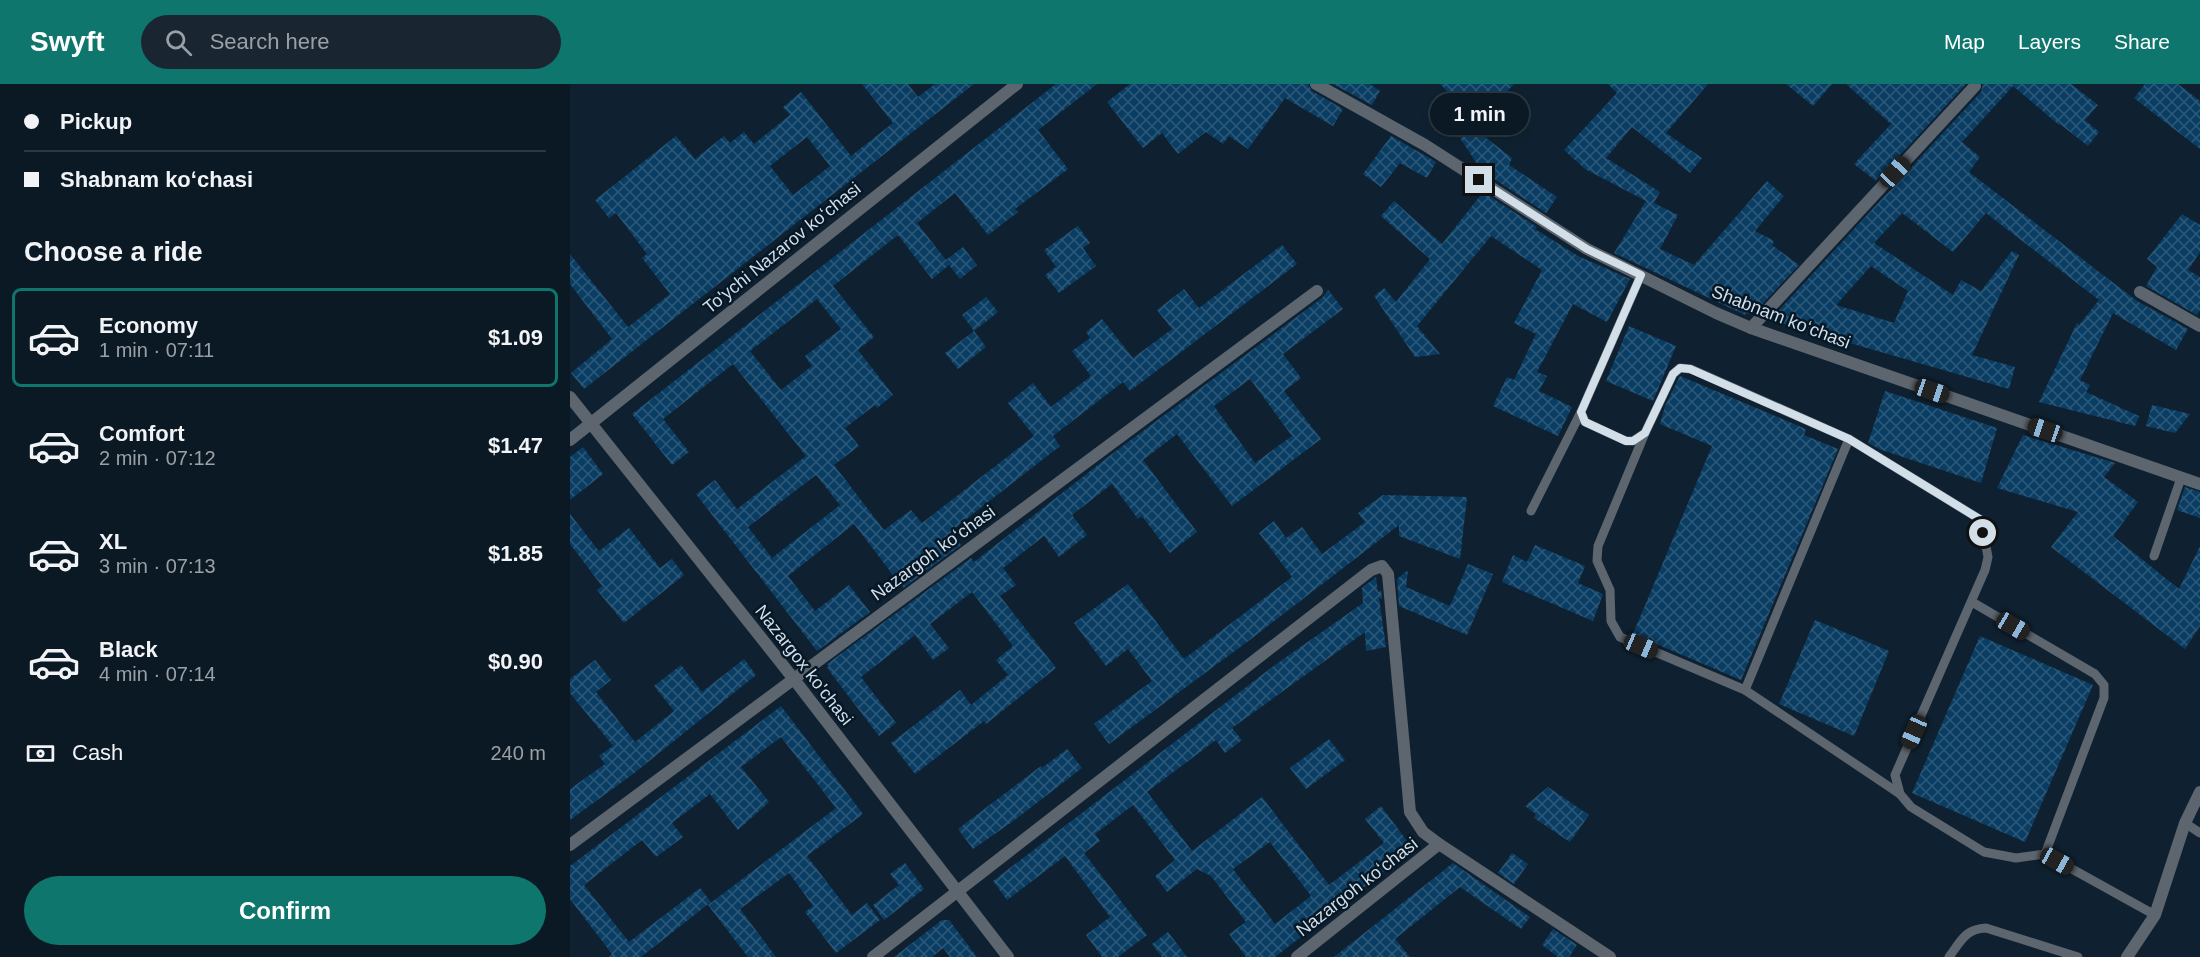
<!DOCTYPE html>
<html lang="en">
<head>
<meta charset="utf-8">
<style>
	body { margin:0; font-family:Arial,sans-serif; background:#192631; color:#f1f3f6; height:100vh; display:flex; flex-direction:column; font-size:22px; white-space:nowrap }
	* { box-sizing:border-box; margin:0 }
	p { font-size:20px; color:#9aa0a6 }
	.icon { flex:none; width:33px; height:33px; fill:none; stroke:currentColor; stroke-width:2; stroke-linecap:round; stroke-linejoin:round }
	.map { position:relative; flex:1; overflow:hidden }
	.drawer { display:flex; flex-direction:column; background:#0b1924; width:570px }
	.drawer>* { flex:none }
	.banner { display:grid; align-content:center; height:132px; padding:0 24px; background:#0b1924 }
	.end { position:absolute; width:27px; height:27px; margin:-14px; border:8px solid #d2dee8; background:#111; box-shadow:0 0 0 3px #111 }
	.from { border-radius:50% }
	.bubble { position:absolute; height:42px; border-radius:21px; background:#0b1924; box-shadow:0 3px 9px #0003,0 0 0 2px #2b3841; font-size:20px; font-weight:700; line-height:42px; text-align:center }
	.car { position:absolute; width:18px; height:36px; margin:-18px -9px; border-radius:8px; box-shadow:0 0 4px 2px #0007; background:linear-gradient(#222 24%,#8ab4d8 0 40%,#222 0 76%,#8ab4d8 0 86%,#222 0) }
	.banner b { display:flex; align-items:center; gap:21px; height:57px; font-size:22px }
	.banner b+b { border-top:2px solid #2b3841 }
	.banner i { width:15px; height:15px; background:#f1f3f6 }
	ul { padding:0; list-style:none }
	li { display:flex; align-items:center; gap:18px; height:99px; margin:0 12px 9px; padding:0 12px; border:3px solid transparent; border-radius:9px }
	li div { flex:1 }
	li b { display:block; font-size:22px }
	li em { font-style:normal; font-weight:700 }
	li.current { border-color:#0f766e }
	li>.icon { width:54px; height:54px; stroke-width:1.5 }
	h2 { padding:0 24px; font-size:27px; line-height:72px }
	.pay { display:flex; align-items:center; gap:15px; height:66px; padding:0 24px; font-size:22px }
	.pay p { margin-inline-start:auto }
	.action { display:flex; gap:12px; margin-top:auto; padding:12px 24px }
	.action a { flex:1; height:69px; border-radius:36px; background:#0f766e; color:#fff; font-size:24px; font-weight:700; line-height:69px; text-align:center }
	header { display:flex; align-items:center; gap:36px; box-sizing:border-box; height:84px; padding:0 30px; background:#0f766e; color:#fff }
	header strong { font-size:28px }
	nav { display:flex; gap:33px; margin-inline-start:auto; font-size:21px }
	.search { width:420px; height:54px; background:#192631; display:flex; align-items:center; gap:15px; box-sizing:border-box; padding:0 21px; border-radius:33px; color:#9aa0a6; font-size:22px }
	main { display:flex; flex:1; min-height:0 }
	.map>svg:first-child { display:block }
	.building { fill:url(#building-cross-hatch); fill-rule:evenodd }
	.lines { fill:none; stroke-linecap:round; stroke-linejoin:round }
	.service { stroke:#5d656e; stroke-width:9 }
	.minor { stroke:#5d656e; stroke-width:12 }
	.tertiary { stroke:#5d656e; stroke-width:12 }
	.route { stroke:#d2dee8; stroke-width:8 }
	.labels { text-anchor:middle; dominant-baseline:central; stroke-width:5; stroke-linejoin:round; paint-order:stroke }
	.street-label { font-size:18px; fill:#d2dee8; stroke:#061726 }
</style>
</head>
<body>
<header>
<strong>Swyft</strong>
<div class="search"><svg class="icon" aria-label="search" viewBox="0 0 24 24"><circle cx="10" cy="10" r="6"/><path d="M15 15l6 6"/></svg>Search here</div>
<nav><a>Map</a><a>Layers</a><a>Share</a></nav>
</header>
<main>
<section class="drawer">
<div class="banner">
<b><i class="from"></i>Pickup</b>
<b><i></i>Shabnam koʻchasi</b>
</div>
<h2>Choose a ride</h2>
<ul>
<li class="current"><svg class="icon" aria-label="car" viewBox="0 0 24 24"><path d="M5 17H2v-5l4-1 3-4h7l3 4 3 1v5h-3M9 17h6M6 11h13"/><circle cx="7" cy="17" r="2"/><circle cx="17" cy="17" r="2"/></svg><div><b>Economy</b><p>1 min · 07:11</p></div><em>$1.09</em></li>
<li><svg class="icon" aria-label="car" viewBox="0 0 24 24"><path d="M5 17H2v-5l4-1 3-4h7l3 4 3 1v5h-3M9 17h6M6 11h13"/><circle cx="7" cy="17" r="2"/><circle cx="17" cy="17" r="2"/></svg><div><b>Comfort</b><p>2 min · 07:12</p></div><em>$1.47</em></li>
<li><svg class="icon" aria-label="car" viewBox="0 0 24 24"><path d="M5 17H2v-5l4-1 3-4h7l3 4 3 1v5h-3M9 17h6M6 11h13"/><circle cx="7" cy="17" r="2"/><circle cx="17" cy="17" r="2"/></svg><div><b>XL</b><p>3 min · 07:13</p></div><em>$1.85</em></li>
<li><svg class="icon" aria-label="car" viewBox="0 0 24 24"><path d="M5 17H2v-5l4-1 3-4h7l3 4 3 1v5h-3M9 17h6M6 11h13"/><circle cx="7" cy="17" r="2"/><circle cx="17" cy="17" r="2"/></svg><div><b>Black</b><p>4 min · 07:14</p></div><em>$0.90</em></li>
</ul>
<div class="pay"><svg class="icon" aria-label="cash" viewBox="0 0 24 24"><path d="M3 7h18v10H3z"/><circle cx="12" cy="12" r="2"/></svg>Cash<p>240 m</p></div>
<div class="action"><a>Confirm</a></div>
</section>
<div class="map">
<svg width="1630" height="873" viewBox="0 0 1630 873">
	<defs>
		<pattern id="building-cross-hatch" width="8" height="8" patternUnits="userSpaceOnUse" patternTransform="scale(1.5)"><rect width="8" height="8" fill="#0a3d63"/><path d="M0 0l8 8M0 8l8-8" fill="none" stroke="#2d5979"/></pattern>
	</defs>
	<rect width="100%" height="100%" fill="#0f2130"/>
	<g class="building">
		<path d="M292,0H338L348,13L365,0H404L14,305L1,289L42,255L0,200V170L58,243L100,210L72,174L77,170L46,129L39,134L25,116L106,52L125,75L154,52L160,59L174,48L184,60L220,31L213,23L231,8L281,72L323,39ZM237,53L260,82L223,111L200,82Z"/>
		<path d="M486,0H527L468,46L498,85L445,125L448,128L418,151L385,109L347,139L376,176L393,163L407,181L390,195L379,181L362,195L328,151L263,202L304,253L288,266L323,311L307,324L305,321L275,344L289,362L264,381L314,446L341,426L352,439L464,352L438,319L463,299L481,323L521,292L502,267L520,254L516,248L532,235L563,274L602,245L587,226L614,205L629,224L712,161L727,180L560,307L553,298L483,352L490,362L391,439L381,448L391,461L333,504L284,440L218,492L245,527L279,501L300,528L247,567L126,410L145,396L167,425L236,372L163,280L93,335L119,368L102,381L62,330ZM247,215L271,245L235,272L242,282L211,306L180,267ZM246,391L270,421L202,474L178,443Z"/>
		<polygon points="560,0 738,0 742,7 773,25 763,42 715,14 678,65 659,52 653,60 636,48 608,70 592,49 573,64 537,18"/>
		<polygon points="763,0 800,0 810,7 802,21"/>
		<polygon points="870,0 944,0 924,21 936,40 915,53 942,74 939,81 987,113 976,129 912,87 890,54 900,48 890,33 898,28"/>
		<polygon points="1038,0 1138,0 1096,49 1132,74 1120,89 1062,43 1036,74 1090,108 1084,119 1108,131 1090,165 1124,181 1197,97 1214,112 1185,147 1204,157 1202,161 1229,181 1182,231 1176,229 1175,231 1044,169 1076,117 1015,85 994,66 1047,9"/>
		<polygon points="1216,0 1262,0 1243,22"/>
		<polygon points="1276,0 1396,0 1306,97 1284,80 1321,40"/>
		<path d="M1413,0H1501L1528,21L1515,36L1529,48L1518,62L1490,40L1489,41L1443,2L1392,58L1410,73L1399,88L1567,217L1618,245L1606,266L1543,229L1510,296L1520,301L1516,308L1569,332L1565,342L1469,318L1507,239L1509,241L1529,216L1416,129L1383,168L1332,129L1304,159L1383,211L1391,196L1411,207L1442,167L1449,171L1402,271L1445,283L1439,305L1200,236L1411,8ZM1301,182L1338,207L1324,239L1266,221Z"/>
		<polygon points="1575,0 1608,0 1630,17 1630,65 1564,14"/>
		<polygon points="821,52 866,78 857,94 830,79 811,103 793,90"/>
		<polygon points="913,108 967,143 965,145 1008,172 1060,195 1037,238 1003,220 967,288 977,292 969,307 1002,323 988,352 923,322 937,293 944,296 966,250 944,239 972,186 921,152 847,242 870,270 845,273 804,212 814,204 826,218 860,175 811,132 824,117 872,160"/>
		<polygon points="1612,130 1630,141 1630,168 1618,186 1630,193 1630,226 1627,231 1576,202 1587,183 1577,175"/>
		<polygon points="508,142 520,159 513,164 526,182 489,209 475,191 486,183 474,166"/>
		<path d="M758,206L773,225L713,270L731,294L714,307L751,355L662,422L607,350L573,376L627,448L611,460L600,469L572,432L568,435L542,400L502,431L517,451L489,473L474,452L433,484L446,501L430,512L486,584L416,640L414,637L345,690L321,659L390,606L401,621L438,591L426,576L443,562L402,508L360,540L379,564L363,576L345,551L291,593L326,639L309,652L257,584L259,582L257,580L401,474L404,478L542,370L752,214ZM680,295L722,352L685,379L644,322Z"/>
		<polygon points="416,213 428,228 404,247 392,231"/>
		<polygon points="1059,242 1106,262 1083,317 1036,297"/>
		<polygon points="404,247 416,263 388,285 375,269"/>
		<polygon points="1110,292 1236,345 1234,351 1268,365 1171,596 1063,550 1142,362 1090,340 1095,322"/>
		<polygon points="1315,307 1427,344 1411,399 1309,365 1298,359"/>
		<polygon points="1582,321 1620,330 1605,349 1576,342"/>
		<polygon points="1453,351 1545,379 1534,393 1568,418 1543,452 1609,505 1630,462 1630,542 1615,565 1481,463 1508,428 1427,404"/>
		<polygon points="13,363 33,390 0,416 0,373"/>
		<polygon points="1615,403 1630,408 1630,434 1607,426"/>
		<polygon points="813,411 897,413 890,475 829,452 829,441 681,555 539,660 524,640 582,597 558,565 536,582 504,539 558,500 614,575 722,493 689,449 704,437 716,454 732,443 752,470 795,438 788,429"/>
		<polygon points="0,430 29,467 59,444 90,484 102,475 114,491 54,539 27,506 32,502 0,460"/>
		<polygon points="965,461 1015,482 1008,499 1033,510 1023,537 932,498 943,471 957,478"/>
		<polygon points="898,480 923,490 897,551 829,522 827,495 838,486 836,503 880,522"/>
		<path d="M806,493L808,508L811,506L812,515L809,514L816,563L796,567L795,548L662,644L672,656L655,669L646,656L577,708L622,767L692,713L759,801L814,759L795,735L811,722L843,765L705,873H676L659,850L676,838L641,792L627,785L597,808L585,792L605,776L563,721L525,750L530,757L514,769L577,851L548,873H532L516,851L540,833L495,772L437,816L423,797L705,581L793,519L792,504ZM700,758L741,812L705,840L663,785Z"/>
		<polygon points="1245,536 1319,567 1284,652 1209,620"/>
		<polygon points="1410,552 1523,601 1455,758 1342,709"/>
		<polygon points="174,575 186,591 63,690 0,736 0,705 35,680 29,672 43,662 0,609 0,595 25,576 41,596 26,608 65,658 104,627 84,602 111,581 132,608"/>
		<polygon points="211,622 293,730 237,772 282,831 297,819 310,836 266,869 235,828 243,822 219,789 170,825 206,873 178,873 138,821 266,724 211,653 171,683 199,718 168,746 140,710 102,739 113,753 86,773 72,756 14,801 59,858 130,804 141,818 71,873 39,873 42,870 0,815 0,782"/>
		<polygon points="759,655 775,676 736,705 720,684"/>
		<polygon points="497,665 512,684 442,738 403,765 388,745 471,682 472,684"/>
		<polygon points="978,703 1019,731 1000,758 964,734 966,730 955,722"/>
		<polygon points="942,769 958,780 944,800 928,789"/>
		<polygon points="335,779 354,805 314,836 303,821 329,801 320,790"/>
		<polygon points="883,779 960,833 951,845 890,803 825,855 840,873 764,873"/>
		<polygon points="372,836 379,836 407,873 380,873 373,864 362,873 324,873"/>
		<polygon points="983,845 1007,861 999,873 988,873 972,861"/>
		<polygon points="598,848 617,873 592,873 582,860"/>
	</g>
	<g class="lines">
		<g class="service">
			<polyline points="1071,191 1011,328 1015,338 1056,357 1063,357 1075,349 1103,290 1110,284 1121,285 1279,355 1411,436 1418,473 1415,486 1325,691 1330,710 1341,723 1414,768 1446,774 1475,770 1585,831"/>
			<polyline points="1075,349 1028,462 1027,477 1040,506 1041,537 1050,553 1175,606"/>
			<polyline points="1279,355 1175,606 1330,710"/>
			<polyline points="961,427 1011,328"/>
			<polyline points="1584,472 1611,394"/>
			<polyline points="1402,518 1525,590 1534,601 1534,614 1475,770"/>
			<polyline points="1615,739 1630,749"/>
			<path d="M1379,873C1391,857 1395,845 1416,844L1508,873"/>
		</g>
		<g class="minor">
			<polyline points="746,0 855,61 1017,165 1146,229 1181,244 1630,400"/>
			<polyline points="1570,208 1630,242"/>
			<polyline points="1181,244 1405,2"/>
			<polyline points="0,313 223,594 438,873"/>
			<polyline points="0,356 447,0"/>
			<polyline points="0,761 747,207"/>
			<polyline points="303,873 801,486 812,482 818,490 840,728 853,748 869,760 1040,873"/>
			<polyline points="727,873 869,760"/>
		</g>
		<polyline class="tertiary" points="1557,873 1585,831 1615,739 1630,708"/>
	</g>
	<g class="lines">
		<polyline class="route" points="909,96 1017,165 1071,191 1011,328 1015,338 1056,357 1063,357 1075,349 1103,290 1110,284 1120,285 1279,355 1411,436 1413,449"/>
	</g>
	<g class="labels">
		<g class="street-label">
			<text transform="translate(212 164) rotate(-39)">To'ychi Nazarov koʻchasi</text>
			<text transform="translate(1211 233) rotate(21)">Shabnam koʻchasi</text>
			<text transform="translate(363 469) rotate(-36)">Nazargoh koʻchasi</text>
			<text transform="translate(234 581) rotate(52)">Nazargox ko'chasi</text>
			<text transform="translate(787 803) rotate(-38)">Nazargoh koʻchasi</text>
		</g>
	</g>
</svg>
<i class="end from" style="left:1413px;top:449px"></i>
<i class="end" style="left:909px;top:96px"></i>
<div class="bubble" style="left:860px;top:9px;width:99px">1 min</div>
<i class="car" style="left:1325px;top:88px;rotate:43deg"></i>
<i class="car" style="left:1362px;top:307px;rotate:109deg"></i>
<i class="car" style="left:1475px;top:346px;rotate:289deg"></i>
<i class="car" style="left:1443px;top:542px;rotate:120deg"></i>
<i class="car" style="left:1071px;top:562px;rotate:113deg"></i>
<i class="car" style="left:1344px;top:648px;rotate:204deg"></i>
<i class="car" style="left:1487px;top:777px;rotate:119deg"></i>
</div>
</main>
</body>
</html>
